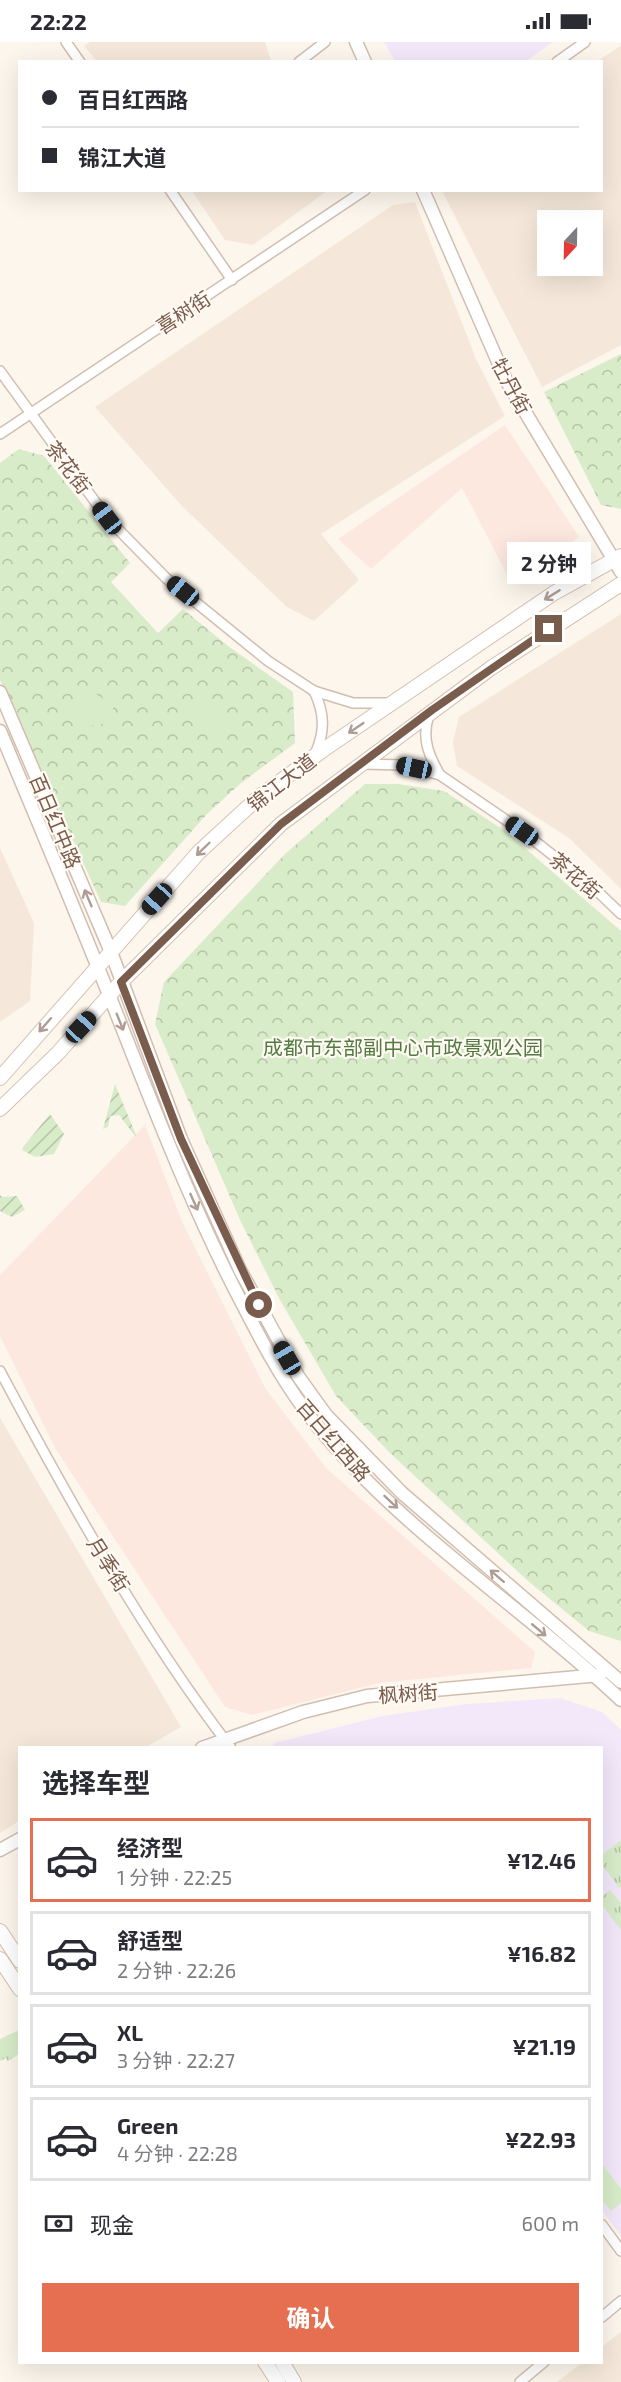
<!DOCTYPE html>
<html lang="zh">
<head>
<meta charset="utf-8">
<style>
	body { margin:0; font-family:"Exo 2","Noto Sans SC",sans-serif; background:#f7f7f7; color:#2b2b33; height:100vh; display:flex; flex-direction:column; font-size:22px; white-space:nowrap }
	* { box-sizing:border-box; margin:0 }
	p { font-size:20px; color:#7c7c81 }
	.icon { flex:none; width:33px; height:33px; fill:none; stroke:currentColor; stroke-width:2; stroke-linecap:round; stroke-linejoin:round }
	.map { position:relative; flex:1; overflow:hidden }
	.panel { position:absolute; left:18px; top:1704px; width:585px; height:618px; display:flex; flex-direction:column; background:#fff; border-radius:0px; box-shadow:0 6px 24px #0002 }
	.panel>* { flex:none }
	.top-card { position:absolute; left:18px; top:18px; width:585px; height:132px; border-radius:0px; box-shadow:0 6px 24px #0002; display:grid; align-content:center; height:132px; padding:0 24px; background:#fff }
	.needle { width:39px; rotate:202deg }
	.buttons { position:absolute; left:537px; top:168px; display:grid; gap:12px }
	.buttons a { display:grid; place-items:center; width:66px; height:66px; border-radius:0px; background:#fff; box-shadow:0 6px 24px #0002; font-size:30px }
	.end { position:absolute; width:27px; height:27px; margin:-14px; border:8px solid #7a5c4d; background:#fff; box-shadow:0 0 0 3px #fff }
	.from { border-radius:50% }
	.bubble { position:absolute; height:42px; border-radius:0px; background:#fff; box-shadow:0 6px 24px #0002; font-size:20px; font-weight:700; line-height:42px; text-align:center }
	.car { position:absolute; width:18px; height:36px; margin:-18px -9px; border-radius:8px; box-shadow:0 0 4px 2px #0007; background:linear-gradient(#222 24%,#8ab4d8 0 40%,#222 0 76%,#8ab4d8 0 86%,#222 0) }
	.top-card b { display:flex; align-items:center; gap:21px; height:57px; font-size:22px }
	.top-card b+b { border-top:2px solid #e1e1e2 }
	.top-card i { width:15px; height:15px; background:#2b2b33 }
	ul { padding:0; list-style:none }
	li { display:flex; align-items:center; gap:18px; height:84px; margin:0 12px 9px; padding:0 12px; border:3px solid #e1e1e2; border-radius:0px }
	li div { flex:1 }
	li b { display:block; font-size:22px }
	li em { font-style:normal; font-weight:700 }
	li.current { border-color:#e76f51 }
	li>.icon { width:54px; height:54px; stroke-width:1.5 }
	h2 { padding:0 24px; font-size:27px; line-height:72px }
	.pay { display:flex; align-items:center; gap:15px; height:66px; padding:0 24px; font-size:22px }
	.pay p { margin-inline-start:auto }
	.primary-button { display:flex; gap:12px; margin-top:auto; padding:12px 24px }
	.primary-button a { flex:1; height:69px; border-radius:0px; background:#e76f51; color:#fff; font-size:24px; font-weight:700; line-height:69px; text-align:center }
	.status { display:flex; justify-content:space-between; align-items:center; height:42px; padding:0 30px; background:#fff; direction:ltr }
	.status svg { height:16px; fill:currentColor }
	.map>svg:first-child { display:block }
	.residential { fill:#f5e8da; fill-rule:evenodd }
	.commercial { fill:#fde8e0 }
	.education { fill:#f3e8fa }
	.grass { fill:url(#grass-tufts) }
	.forest { fill:url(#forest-crowns) }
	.garden { fill:url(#garden-furrows) }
	.pitch { fill:#d8ecc9 }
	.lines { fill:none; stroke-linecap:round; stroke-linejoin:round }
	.minor-casing { stroke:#d1beb0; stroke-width:12 }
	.tertiary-casing { stroke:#d1beb0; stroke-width:15 }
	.secondary-casing { stroke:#d6c0b0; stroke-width:16 }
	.minor { stroke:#fff; stroke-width:9 }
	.tertiary { stroke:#fff; stroke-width:12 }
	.secondary { stroke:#fff; stroke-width:14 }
	.oneway { stroke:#af9d94 }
	.route { stroke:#7a5c4d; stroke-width:8 }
	.labels { text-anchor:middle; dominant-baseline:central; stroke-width:4.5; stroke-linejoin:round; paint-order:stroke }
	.street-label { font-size:20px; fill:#7a5c4d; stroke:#fffaf3 }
	.park-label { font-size:20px; fill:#537a41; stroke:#fffaf3 }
</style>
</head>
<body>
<div class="status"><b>22:22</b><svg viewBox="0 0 49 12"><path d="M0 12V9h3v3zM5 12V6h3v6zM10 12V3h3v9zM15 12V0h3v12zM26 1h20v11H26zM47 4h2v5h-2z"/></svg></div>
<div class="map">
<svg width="621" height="2340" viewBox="0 0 621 2340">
	<defs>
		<pattern id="grass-tufts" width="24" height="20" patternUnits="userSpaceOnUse" patternTransform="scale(1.5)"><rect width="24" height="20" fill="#d8ecc9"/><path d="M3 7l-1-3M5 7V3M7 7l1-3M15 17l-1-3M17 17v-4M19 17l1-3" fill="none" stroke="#b4c2a5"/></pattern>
		<pattern id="forest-crowns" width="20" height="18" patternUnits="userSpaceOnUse" patternTransform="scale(1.5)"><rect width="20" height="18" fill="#d8ecc9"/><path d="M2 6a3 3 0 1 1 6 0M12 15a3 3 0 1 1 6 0" fill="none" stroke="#b4c2a5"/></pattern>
		<pattern id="garden-furrows" width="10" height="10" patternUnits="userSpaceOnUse" patternTransform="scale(1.5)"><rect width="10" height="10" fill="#d8ecc9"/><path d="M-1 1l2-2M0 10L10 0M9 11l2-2" fill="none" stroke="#b4c2a5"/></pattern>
	</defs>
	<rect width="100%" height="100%" fill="#fdf6ec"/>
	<g class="residential">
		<polygon points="90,0 265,0 271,19 97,19 84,4"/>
		<path d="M621,4V303L542,345L442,149L602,148V20L597,19ZM548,178H592V224H548Z"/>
		<polygon points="192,149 327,149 253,203 225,198"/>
		<polygon points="415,160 476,317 505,374 321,492 359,538 314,579 287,565 181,463 95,365 393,163"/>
		<polygon points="621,572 621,847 569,796 457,724 453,700 459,675"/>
		<polygon points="0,806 34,881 30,959 0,980"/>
		<polygon points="0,1376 181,1685 146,1705 20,1706 19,1779 0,1791"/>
		<polygon points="621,2290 621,2340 557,2340 582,2321 602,2320 602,2305"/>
	</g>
	<g class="commercial">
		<polygon points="505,383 579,495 512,542 462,446 371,527 338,497"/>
		<polygon points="145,1083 183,1182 265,1346 326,1426 535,1610 531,1626 379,1641 252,1673 225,1665 55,1406 0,1294 0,1233"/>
	</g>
	<g class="education">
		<polygon points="384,0 553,0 525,20 395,19"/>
		<polygon points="560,1656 602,1670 621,1688 621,2194 602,2168 602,1706 272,1706 274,1701 382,1674 467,1662"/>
	</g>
	<g class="grass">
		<polygon points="621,1798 621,1845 619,1846 602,1823 602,1813"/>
		<polygon points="610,1848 621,1861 621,1888 602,1863 602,1855"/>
		<polygon points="19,1988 19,2012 8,2019 6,2016 0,2019 0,1997"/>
	</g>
	<g class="forest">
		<polygon points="621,312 621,467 601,463 544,350"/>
		<polygon points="19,407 44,414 130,521 111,540 158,591 183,567 228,604 293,650 295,701 241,741 207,772 125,864 101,860 0,638 0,421"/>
		<polygon points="365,742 398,742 444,749 505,789 621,889 621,1599 589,1589 528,1539 391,1412 336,1354 280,1258 241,1180 155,982 164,940 284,813"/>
	</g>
	<g class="garden">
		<polygon points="115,1042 136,1093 135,1094 119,1073 110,1074 108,1085 103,1087"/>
		<polygon points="50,1072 64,1092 54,1112 35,1115 22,1108 23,1105"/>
		<polygon points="0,1153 2,1155 17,1154 25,1168 12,1175 0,1169"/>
	</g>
	<g class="pitch">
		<polygon points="91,648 114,665 98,687 75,670"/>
		<polygon points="222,659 226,686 198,689 194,663"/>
		<polygon points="603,2123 621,2147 621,2161 611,2169 602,2158"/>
	</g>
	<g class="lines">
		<g class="minor-casing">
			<g id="minor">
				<polyline points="66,0 80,20"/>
				<polyline points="299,20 325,0"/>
				<polyline points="557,20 585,0"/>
				<polyline points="170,148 232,238"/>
				<polyline points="0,329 107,476 166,536 268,619 314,649 353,661 391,661"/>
				<polyline points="0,392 365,148"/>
				<path d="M314,649C325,672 325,690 315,712"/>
				<path d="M429,673C421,696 429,714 440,733"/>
				<polyline points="364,722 401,723 440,733 522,789 592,844 621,872"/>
				<path d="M0,1329C69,1458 142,1590 231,1706"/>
				<polyline points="602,2183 621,2209"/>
				<polyline points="602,2275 621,2259"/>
				<polyline points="520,2340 544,2320"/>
			</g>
		</g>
		<g class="tertiary-casing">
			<g id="tertiary">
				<polyline points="356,0 365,20"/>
				<polyline points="423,148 506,338 621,530"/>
				<polyline points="0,650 111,910 181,1097 240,1228 298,1334 326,1373 402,1451 621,1640"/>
				<path d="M0,689C45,796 90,903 132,1011C166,1097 201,1184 244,1265C265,1306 286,1345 315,1381C401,1489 522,1564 621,1658"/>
				<polyline points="202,1706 303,1670 367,1654 600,1633"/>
				<polyline points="0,1808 20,1797"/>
			</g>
		</g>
		<g class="secondary-casing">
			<g id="secondary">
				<polyline points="0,1036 199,810 259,755 323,708 554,551 621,514"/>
				<polyline points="0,1067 58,1011 121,940 281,782 491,626 621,542"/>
				<polyline points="0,1889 20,1919"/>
				<polyline points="0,1917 20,1947"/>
				<polyline points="265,2320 278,2340"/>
				<polyline points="282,2320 294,2340"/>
			</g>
		</g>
		<use href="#minor" class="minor"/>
		<use href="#tertiary" class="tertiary"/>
		<use href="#secondary" class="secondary"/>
	</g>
	<defs><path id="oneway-shaft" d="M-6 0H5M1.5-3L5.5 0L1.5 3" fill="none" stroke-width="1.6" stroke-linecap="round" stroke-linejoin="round" transform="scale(1.5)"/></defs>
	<g class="oneway">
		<use href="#oneway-shaft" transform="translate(552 553) rotate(148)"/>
		<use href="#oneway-shaft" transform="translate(356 686) rotate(146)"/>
		<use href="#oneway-shaft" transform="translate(203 807) rotate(136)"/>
		<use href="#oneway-shaft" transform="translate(88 856) rotate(-113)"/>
		<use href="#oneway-shaft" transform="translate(120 980) rotate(68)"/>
		<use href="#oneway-shaft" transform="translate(45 983) rotate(131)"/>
		<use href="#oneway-shaft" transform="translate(194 1160) rotate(66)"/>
		<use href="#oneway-shaft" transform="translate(391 1460) rotate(43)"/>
		<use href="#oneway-shaft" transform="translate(497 1534) rotate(-139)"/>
		<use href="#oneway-shaft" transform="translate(539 1588) rotate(40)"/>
	</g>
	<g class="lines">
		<polyline class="route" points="259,1263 181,1097 121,940 281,782 432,668 549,587"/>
	</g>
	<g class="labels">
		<g class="street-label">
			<text transform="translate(183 270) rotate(-33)">喜树街</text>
			<text transform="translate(512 344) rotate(62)">牡丹街</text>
			<text transform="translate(69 425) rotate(53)">茶花街</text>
			<text transform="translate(281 740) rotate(-38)">锦江大道</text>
			<text transform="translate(56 779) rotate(67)">百日红中路</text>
			<text transform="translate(576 833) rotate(40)">茶花街</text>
			<text transform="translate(334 1398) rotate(49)">百日红西路</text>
			<text transform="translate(109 1522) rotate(58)">月季街</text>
			<text transform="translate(408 1651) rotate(-4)">枫树街</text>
		</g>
		<g class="park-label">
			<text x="403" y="1005">成都市东部副中心市政景观公园</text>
		</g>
	</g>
</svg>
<div class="buttons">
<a><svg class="needle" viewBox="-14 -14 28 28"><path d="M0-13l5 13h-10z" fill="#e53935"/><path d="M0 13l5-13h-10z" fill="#7c7c81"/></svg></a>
</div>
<i class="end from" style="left:259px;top:1263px"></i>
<i class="end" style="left:549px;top:587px"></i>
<div class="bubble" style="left:507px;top:500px;width:84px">2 分钟</div>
<i class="car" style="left:107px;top:476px;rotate:323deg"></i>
<i class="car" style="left:183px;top:549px;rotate:309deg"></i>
<i class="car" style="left:414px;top:726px;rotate:282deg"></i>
<i class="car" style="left:522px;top:789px;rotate:305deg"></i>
<i class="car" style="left:157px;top:857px;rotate:222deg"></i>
<i class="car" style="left:81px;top:985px;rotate:43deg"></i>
<i class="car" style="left:287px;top:1316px;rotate:330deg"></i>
<div class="top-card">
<b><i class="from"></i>百日红西路</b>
<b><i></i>锦江大道</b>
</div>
<section class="panel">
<h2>选择车型</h2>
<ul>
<li class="current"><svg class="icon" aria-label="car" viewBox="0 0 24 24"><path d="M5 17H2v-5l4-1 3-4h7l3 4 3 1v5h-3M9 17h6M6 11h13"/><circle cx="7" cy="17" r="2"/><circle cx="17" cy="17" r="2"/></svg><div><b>经济型</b><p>1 分钟 · 22:25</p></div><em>¥12.46</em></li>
<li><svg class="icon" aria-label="car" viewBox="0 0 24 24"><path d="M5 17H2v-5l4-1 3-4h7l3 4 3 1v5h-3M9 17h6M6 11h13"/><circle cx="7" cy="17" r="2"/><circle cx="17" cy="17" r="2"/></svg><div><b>舒适型</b><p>2 分钟 · 22:26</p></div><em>¥16.82</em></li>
<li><svg class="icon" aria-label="car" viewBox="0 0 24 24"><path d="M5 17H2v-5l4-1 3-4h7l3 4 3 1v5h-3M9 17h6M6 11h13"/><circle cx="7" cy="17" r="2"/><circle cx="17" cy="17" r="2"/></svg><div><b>XL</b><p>3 分钟 · 22:27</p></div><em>¥21.19</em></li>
<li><svg class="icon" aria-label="car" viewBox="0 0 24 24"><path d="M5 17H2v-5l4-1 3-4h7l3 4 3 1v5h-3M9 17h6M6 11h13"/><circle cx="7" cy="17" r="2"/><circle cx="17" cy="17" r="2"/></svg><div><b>Green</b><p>4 分钟 · 22:28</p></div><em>¥22.93</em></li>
</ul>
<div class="pay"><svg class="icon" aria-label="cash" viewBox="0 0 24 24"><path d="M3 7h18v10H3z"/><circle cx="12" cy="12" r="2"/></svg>现金<p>600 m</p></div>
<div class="primary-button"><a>确认</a></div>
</section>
</div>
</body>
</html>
